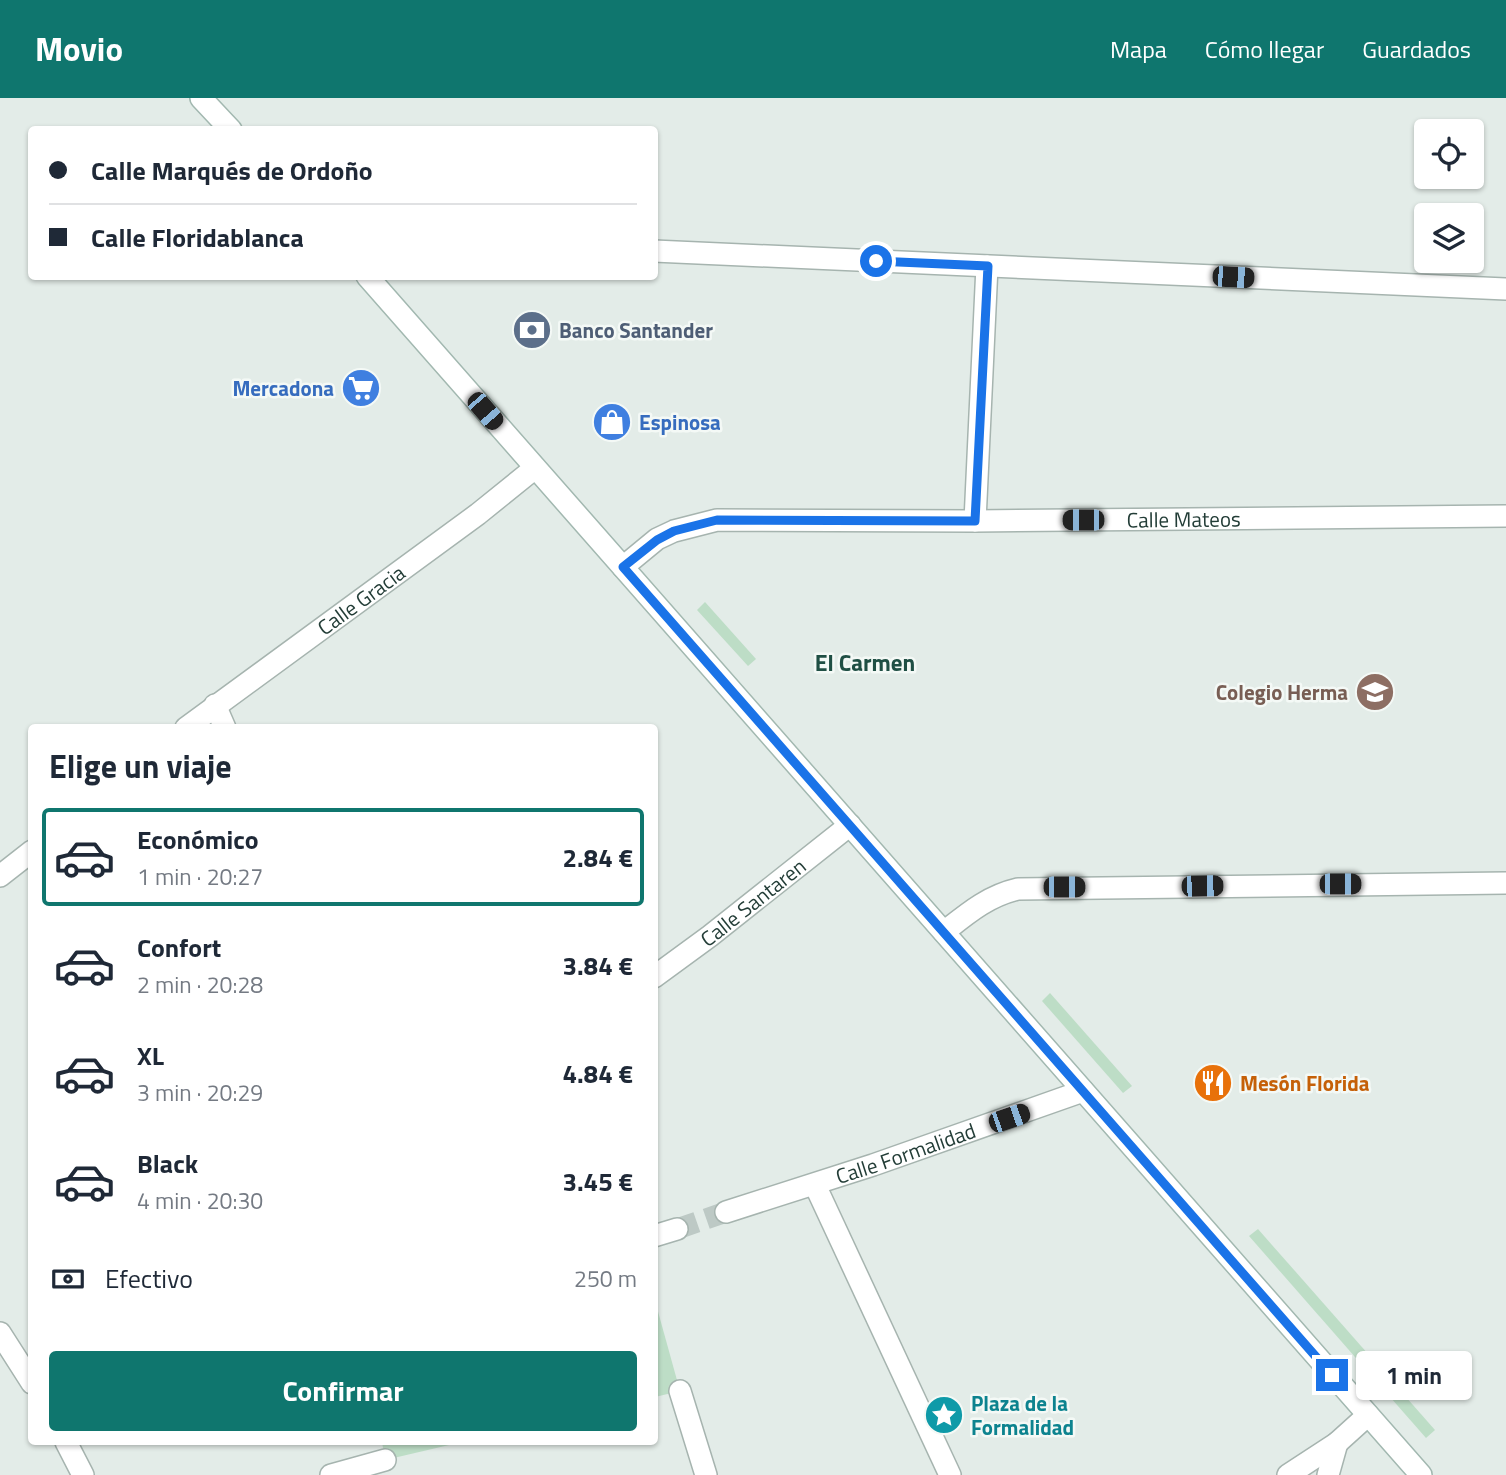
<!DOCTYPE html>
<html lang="es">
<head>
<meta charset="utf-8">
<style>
	body { margin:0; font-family:"Titillium Web",sans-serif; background:#f2f2f3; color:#1f2937; height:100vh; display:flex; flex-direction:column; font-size:26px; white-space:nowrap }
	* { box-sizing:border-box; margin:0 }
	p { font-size:23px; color:#747a83 }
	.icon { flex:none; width:38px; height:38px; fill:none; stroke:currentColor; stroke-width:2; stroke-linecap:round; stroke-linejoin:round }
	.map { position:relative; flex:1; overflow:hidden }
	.side { position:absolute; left:28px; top:626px; width:630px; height:721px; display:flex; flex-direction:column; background:#fff; border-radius:7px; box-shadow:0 2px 5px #0004 }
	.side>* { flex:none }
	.top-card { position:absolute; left:28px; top:28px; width:630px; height:154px; border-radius:7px; box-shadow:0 2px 5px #0004; display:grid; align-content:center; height:154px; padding:0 21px; background:#fff }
	.tools { position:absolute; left:1414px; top:21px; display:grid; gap:14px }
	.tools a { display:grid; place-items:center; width:70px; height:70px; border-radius:7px; background:#fff; box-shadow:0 2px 5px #0004; font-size:35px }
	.end { position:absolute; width:32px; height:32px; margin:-16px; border:9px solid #1a73e8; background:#fff; box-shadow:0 0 0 4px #fff }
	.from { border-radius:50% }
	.bubble { position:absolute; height:49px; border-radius:7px; background:#fff; box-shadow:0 2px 5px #0004; font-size:23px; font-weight:700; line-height:49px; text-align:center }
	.car { position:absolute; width:21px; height:42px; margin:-21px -10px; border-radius:9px; box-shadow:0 0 5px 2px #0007; background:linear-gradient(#222 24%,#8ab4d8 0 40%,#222 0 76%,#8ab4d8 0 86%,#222 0) }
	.top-card b { display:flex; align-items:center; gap:24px; height:66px; font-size:26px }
	.top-card b+b { border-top:2px solid #e0e1e3 }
	.top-card i { width:18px; height:18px; background:#1f2937 }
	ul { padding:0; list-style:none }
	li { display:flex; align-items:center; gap:21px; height:98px; margin:0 14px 10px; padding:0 7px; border:4px solid transparent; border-radius:7px }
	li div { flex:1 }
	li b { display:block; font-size:26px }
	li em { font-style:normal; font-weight:700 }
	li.current { border-color:#0f766e }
	li>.icon { width:63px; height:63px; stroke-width:1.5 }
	h2 { padding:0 21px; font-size:32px; line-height:84px }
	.pay { display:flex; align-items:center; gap:18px; height:77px; padding:0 21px; font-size:26px }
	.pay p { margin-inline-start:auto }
	.button { display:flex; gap:14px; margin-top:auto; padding:14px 21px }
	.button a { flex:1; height:80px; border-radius:7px; background:#0f766e; color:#fff; font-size:28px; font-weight:700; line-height:80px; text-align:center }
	header { display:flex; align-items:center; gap:42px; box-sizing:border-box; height:98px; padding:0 35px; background:#0f766e; color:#fff }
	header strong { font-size:33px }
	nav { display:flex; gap:38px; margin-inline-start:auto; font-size:24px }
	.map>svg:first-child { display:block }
	.green { fill:#bdddc6 }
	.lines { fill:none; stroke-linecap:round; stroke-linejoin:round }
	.street-tunnel { stroke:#bdc9c5; stroke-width:21; stroke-dasharray:21 10; stroke-linecap:butt }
	.street-casing { stroke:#a6b4af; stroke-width:24 }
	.secondary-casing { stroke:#a2b8b0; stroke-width:24 }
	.street { stroke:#fff; stroke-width:21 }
	.secondary { stroke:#fff; stroke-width:21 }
	.route { stroke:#1a73e8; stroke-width:9 }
	.labels { text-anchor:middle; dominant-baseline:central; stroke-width:5; stroke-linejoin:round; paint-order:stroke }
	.service-label { font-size:21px; font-weight:bold; fill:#4e5e75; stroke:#f4f9f6; text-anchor:start }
	.shop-label { font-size:21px; font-weight:bold; fill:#366cbe; stroke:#f4f9f6; text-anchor:end }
	.street-label { font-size:21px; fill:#233d37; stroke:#f4f9f6 }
	.education-label { font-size:21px; font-weight:bold; fill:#785e54; stroke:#f4f9f6; text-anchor:end }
	.food-label { font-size:21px; font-weight:bold; fill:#c56008; stroke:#f4f9f6; text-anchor:start }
	.culture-label { font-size:21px; font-weight:bold; fill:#0d838f; stroke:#f4f9f6; text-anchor:start }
	.neighbourhood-label { font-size:23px; font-weight:bold; fill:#1f4f44; stroke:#f4f9f6 }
</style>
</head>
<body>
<header>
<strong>Movio</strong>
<nav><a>Mapa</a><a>Cómo llegar</a><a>Guardados</a></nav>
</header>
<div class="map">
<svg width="1506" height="1377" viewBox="0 0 1506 1377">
	<rect width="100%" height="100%" fill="#e3ece8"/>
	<g class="green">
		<polygon points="705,504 756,561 748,568 697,512"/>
		<polygon points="1050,895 1132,988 1123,995 1042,903"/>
		<polygon points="1258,1131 1435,1332 1426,1340 1249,1138"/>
		<polygon points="654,1199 680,1293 655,1299 654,1299"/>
		<polygon points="382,1344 462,1344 385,1362"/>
	</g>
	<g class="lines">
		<polyline class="street-tunnel" points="677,1131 726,1114"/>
		<g class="street-casing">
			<g id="street">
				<polyline points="654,153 1506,191"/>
				<polyline points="975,423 987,168"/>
				<path id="s1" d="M623,469L657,441L674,433L717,422L975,423L1506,418"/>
				<polyline points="215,607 225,630"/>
				<path id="s2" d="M186,630L478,416L535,370"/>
				<polyline points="0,778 32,753"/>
				<path d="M944,834C968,815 988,798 1018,791L1506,785"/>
				<path id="s3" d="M654,879L710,838L850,727"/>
				<polyline points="815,1087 950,1377"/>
				<path id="s4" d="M726,1114L873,1067L1083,993"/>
				<polyline points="654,1138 677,1131"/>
				<polyline points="0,1235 32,1285"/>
				<polyline points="680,1293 706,1377"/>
				<polyline points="66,1344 83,1377"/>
				<polyline points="331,1377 385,1362"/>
				<polyline points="1288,1377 1337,1345 1368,1317"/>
				<polyline points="1328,1377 1337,1345"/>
			</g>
		</g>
		<g class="secondary-casing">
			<g id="secondary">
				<polyline points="201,0 231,32"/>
				<polyline points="367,178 1421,1377"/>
			</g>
		</g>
		<use href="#street" class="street"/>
		<use href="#secondary" class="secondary"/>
	</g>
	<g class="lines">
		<polyline class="route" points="876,163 988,168 975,423 717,422 674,433 657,442 623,469 1332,1277"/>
	</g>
	<defs>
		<g id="bank-disc" transform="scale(2.0125)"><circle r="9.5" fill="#5c6f8a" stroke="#f4f9f6"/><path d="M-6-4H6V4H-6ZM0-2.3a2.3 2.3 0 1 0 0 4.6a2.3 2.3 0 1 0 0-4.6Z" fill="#fff"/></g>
		<g id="supermarket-disc" transform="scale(2.0125)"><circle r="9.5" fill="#3f7fe0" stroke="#f4f9f6"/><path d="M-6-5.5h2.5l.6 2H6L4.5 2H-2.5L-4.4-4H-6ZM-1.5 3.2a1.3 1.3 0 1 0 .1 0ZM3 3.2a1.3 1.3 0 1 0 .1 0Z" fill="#fff"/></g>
		<g id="shop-disc" transform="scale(2.0125)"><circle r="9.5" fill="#3f7fe0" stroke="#f4f9f6"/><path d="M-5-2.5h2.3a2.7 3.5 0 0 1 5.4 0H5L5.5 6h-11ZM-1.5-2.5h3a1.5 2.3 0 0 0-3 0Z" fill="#fff"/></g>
		<g id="school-disc" transform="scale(2.0125)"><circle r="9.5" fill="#8d6e63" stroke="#f4f9f6"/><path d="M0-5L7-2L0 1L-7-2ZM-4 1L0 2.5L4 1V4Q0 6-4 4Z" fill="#fff"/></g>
		<g id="restaurant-disc" transform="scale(2.0125)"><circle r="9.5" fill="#e8710a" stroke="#f4f9f6"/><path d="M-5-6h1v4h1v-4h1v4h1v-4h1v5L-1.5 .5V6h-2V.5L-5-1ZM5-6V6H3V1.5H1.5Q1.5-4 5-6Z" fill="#fff"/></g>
		<g id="sight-disc" transform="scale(2.0125)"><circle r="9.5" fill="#0f9aa8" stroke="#f4f9f6"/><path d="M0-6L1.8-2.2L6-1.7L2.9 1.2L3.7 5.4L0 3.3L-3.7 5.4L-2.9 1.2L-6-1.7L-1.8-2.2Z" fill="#fff"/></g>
	</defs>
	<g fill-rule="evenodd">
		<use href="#bank-disc" x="532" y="232"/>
		<use href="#supermarket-disc" x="361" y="290"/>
		<use href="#shop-disc" x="612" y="324"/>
		<use href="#school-disc" x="1375" y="594"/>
		<use href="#restaurant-disc" x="1213" y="985"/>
		<use href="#sight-disc" x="944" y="1317"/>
	</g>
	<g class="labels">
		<g class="service-label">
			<text x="559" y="232">Banco Santander</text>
		</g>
		<g class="shop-label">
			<text x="334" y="290">Mercadona</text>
			<text x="639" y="324" text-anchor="start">Espinosa</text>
		</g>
		<g class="street-label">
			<text stroke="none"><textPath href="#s1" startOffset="574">Calle Mateos</textPath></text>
			<text stroke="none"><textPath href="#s2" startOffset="217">Calle Gracia</textPath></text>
			<text stroke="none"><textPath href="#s3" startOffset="124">Calle Santaren</textPath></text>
			<text stroke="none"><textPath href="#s4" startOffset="189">Calle Formalidad</textPath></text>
		</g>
		<g class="education-label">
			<text x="1348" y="594">Colegio Herma</text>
		</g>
		<g class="food-label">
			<text x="1240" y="985">Mesón Florida</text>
		</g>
		<g class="culture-label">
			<text x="971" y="1305">Plaza de la<tspan x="971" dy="24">Formalidad</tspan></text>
		</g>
		<g class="neighbourhood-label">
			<text x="865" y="564">El Carmen</text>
		</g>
	</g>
</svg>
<div class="tools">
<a><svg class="icon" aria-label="locate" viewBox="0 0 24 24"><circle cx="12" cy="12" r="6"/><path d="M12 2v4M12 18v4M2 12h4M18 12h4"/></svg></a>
<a><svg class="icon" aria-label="layers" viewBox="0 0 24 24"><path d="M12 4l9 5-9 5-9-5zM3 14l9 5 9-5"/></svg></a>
</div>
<i class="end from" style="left:876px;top:163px"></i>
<i class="end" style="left:1332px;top:1277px"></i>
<div class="bubble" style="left:1356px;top:1253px;width:116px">1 min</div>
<i class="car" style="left:1233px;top:179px;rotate:93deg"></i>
<i class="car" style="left:485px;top:313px;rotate:139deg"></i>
<i class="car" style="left:1083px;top:422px;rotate:270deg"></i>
<i class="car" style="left:1340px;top:786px;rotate:90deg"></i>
<i class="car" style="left:1202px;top:788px;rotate:89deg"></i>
<i class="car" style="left:1064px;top:789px;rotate:90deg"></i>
<i class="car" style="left:1009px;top:1020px;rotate:71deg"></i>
<div class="top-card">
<b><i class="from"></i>Calle Marqués de Ordoño</b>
<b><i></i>Calle Floridablanca</b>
</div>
<section class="side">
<h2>Elige un viaje</h2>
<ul>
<li class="current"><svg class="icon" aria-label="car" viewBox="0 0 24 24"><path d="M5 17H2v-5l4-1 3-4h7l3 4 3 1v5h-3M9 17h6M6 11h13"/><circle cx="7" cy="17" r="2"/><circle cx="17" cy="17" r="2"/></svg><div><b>Económico</b><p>1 min · 20:27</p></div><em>2.84 €</em></li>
<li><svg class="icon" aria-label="car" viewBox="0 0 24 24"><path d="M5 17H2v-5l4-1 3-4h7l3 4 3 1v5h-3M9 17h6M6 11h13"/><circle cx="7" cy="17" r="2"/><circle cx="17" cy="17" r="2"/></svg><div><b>Confort</b><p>2 min · 20:28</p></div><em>3.84 €</em></li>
<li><svg class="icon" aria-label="car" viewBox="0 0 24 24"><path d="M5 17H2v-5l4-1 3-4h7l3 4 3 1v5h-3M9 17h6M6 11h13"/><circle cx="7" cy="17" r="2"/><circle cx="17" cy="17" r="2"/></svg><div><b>XL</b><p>3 min · 20:29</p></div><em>4.84 €</em></li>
<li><svg class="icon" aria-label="car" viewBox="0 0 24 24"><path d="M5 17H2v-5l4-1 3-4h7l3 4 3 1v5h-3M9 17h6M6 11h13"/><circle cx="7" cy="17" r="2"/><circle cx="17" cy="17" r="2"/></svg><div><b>Black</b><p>4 min · 20:30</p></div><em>3.45 €</em></li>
</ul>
<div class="pay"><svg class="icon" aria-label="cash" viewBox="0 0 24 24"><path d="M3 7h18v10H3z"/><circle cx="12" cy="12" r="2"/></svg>Efectivo<p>250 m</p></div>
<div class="button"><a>Confirmar</a></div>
</section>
</div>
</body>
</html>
